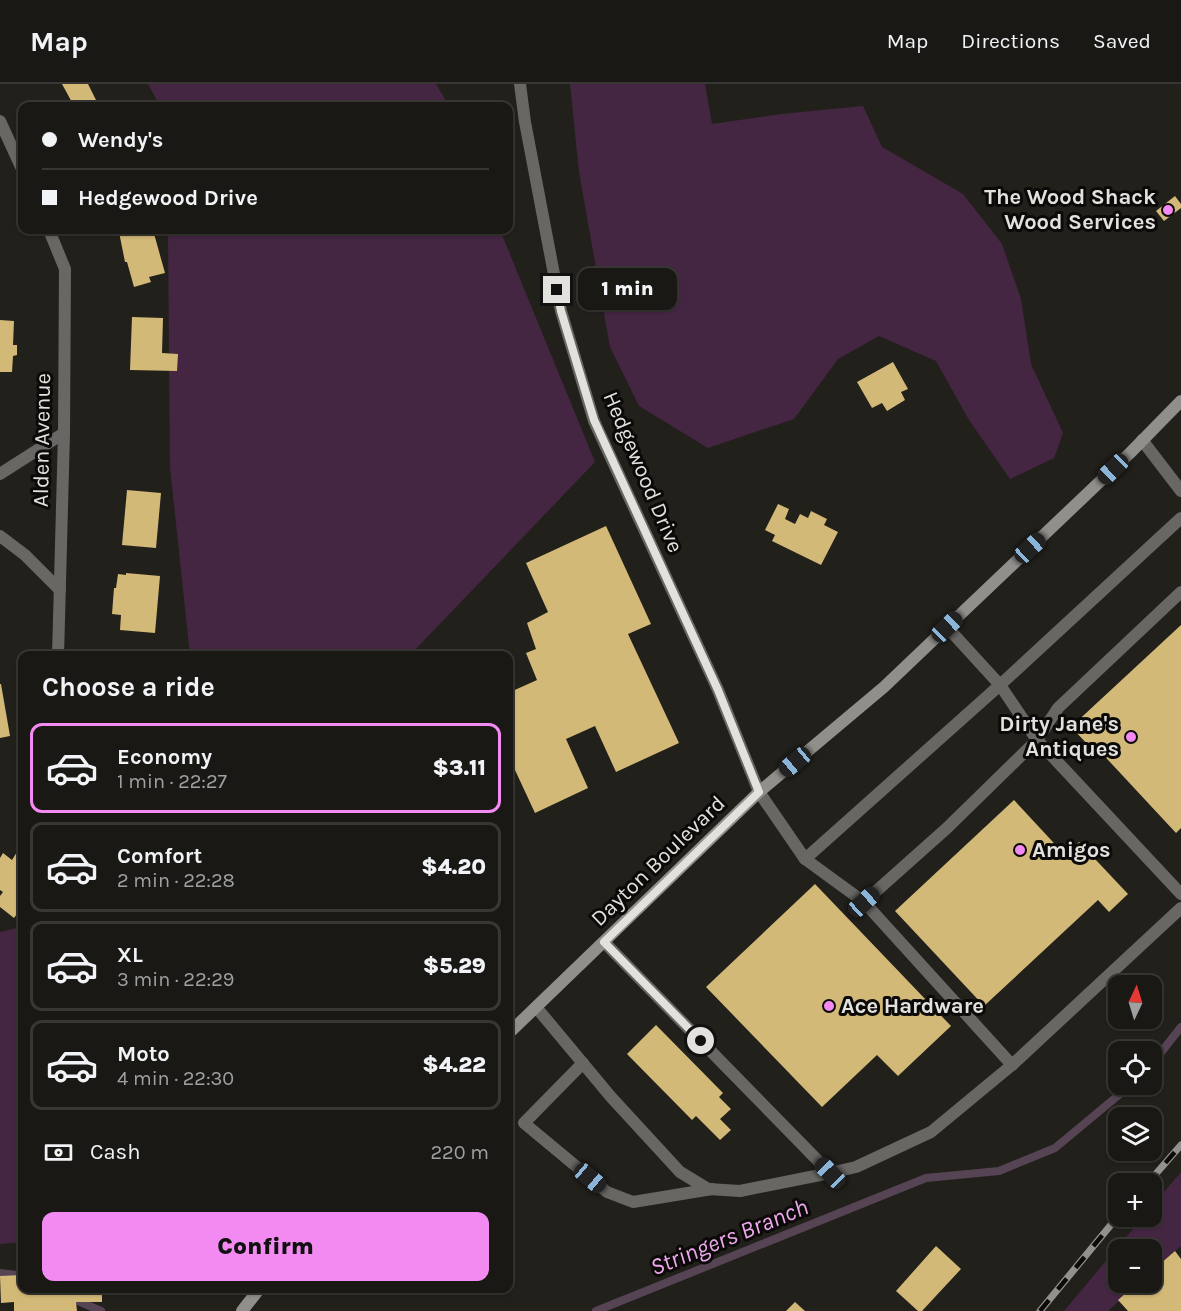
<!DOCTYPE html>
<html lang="en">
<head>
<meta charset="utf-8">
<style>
	body { margin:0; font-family:Karla,sans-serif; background:#272522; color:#f1f3f6; height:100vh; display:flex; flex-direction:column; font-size:22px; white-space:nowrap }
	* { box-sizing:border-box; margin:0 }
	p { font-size:20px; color:#9fa0a0 }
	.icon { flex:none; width:33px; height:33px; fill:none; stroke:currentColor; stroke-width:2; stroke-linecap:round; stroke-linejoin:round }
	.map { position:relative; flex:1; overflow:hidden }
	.panel { position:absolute; left:18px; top:567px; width:495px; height:642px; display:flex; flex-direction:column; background:#1a1814; border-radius:12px; box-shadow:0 2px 4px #0004,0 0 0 2px #383734 }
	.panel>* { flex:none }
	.top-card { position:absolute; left:18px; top:18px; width:495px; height:132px; border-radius:12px; box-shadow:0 2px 4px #0004,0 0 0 2px #383734; display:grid; align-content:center; height:132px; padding:0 24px; background:#1a1814 }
	.needle { width:39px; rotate:4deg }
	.tools { position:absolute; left:1108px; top:891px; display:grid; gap:12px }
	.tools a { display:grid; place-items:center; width:54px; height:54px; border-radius:12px; background:#1a1814; box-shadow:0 2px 4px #0004,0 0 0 2px #383734; font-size:30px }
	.end { position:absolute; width:27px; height:27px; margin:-14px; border:8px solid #e3e1de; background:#111; box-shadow:0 0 0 3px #111 }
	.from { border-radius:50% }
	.bubble { position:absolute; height:42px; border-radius:12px; background:#1a1814; box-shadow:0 2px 4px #0004,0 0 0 2px #383734; font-size:20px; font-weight:800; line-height:42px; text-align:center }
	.car { position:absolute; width:18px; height:36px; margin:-18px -9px; border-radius:8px; box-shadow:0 0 4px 2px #0007; background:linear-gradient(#222 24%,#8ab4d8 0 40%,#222 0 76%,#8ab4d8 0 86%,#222 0) }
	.top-card b { display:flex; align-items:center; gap:21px; height:57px; font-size:22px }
	.top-card b+b { border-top:2px solid #383734 }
	.top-card i { width:15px; height:15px; background:#f1f3f6 }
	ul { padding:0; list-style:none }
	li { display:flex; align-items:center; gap:18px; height:90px; margin:0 12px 9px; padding:0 12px; border:3px solid #383734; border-radius:12px }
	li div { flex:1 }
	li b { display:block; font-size:22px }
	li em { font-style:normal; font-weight:800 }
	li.selected { border-color:#f38af2 }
	li>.icon { width:54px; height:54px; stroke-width:1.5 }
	h2 { padding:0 24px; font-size:27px; line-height:72px }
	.pay { display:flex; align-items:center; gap:15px; height:66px; padding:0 24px; font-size:22px }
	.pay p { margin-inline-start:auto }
	.button { display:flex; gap:12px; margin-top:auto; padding:12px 24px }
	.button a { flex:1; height:69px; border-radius:12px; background:#f38af2; color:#111; font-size:24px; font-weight:800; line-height:69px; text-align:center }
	header { display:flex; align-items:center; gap:36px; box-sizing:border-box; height:84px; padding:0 30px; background:#1a1814; border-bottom:2px solid #383734 }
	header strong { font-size:28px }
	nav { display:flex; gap:33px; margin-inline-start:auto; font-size:21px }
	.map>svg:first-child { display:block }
	.green { fill:#442643 }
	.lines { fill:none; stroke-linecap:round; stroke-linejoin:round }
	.stream { stroke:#564455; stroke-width:8 }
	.building { fill:#d3b977 }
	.lane { stroke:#686764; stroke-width:12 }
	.street { stroke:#686764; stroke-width:12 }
	.secondary { stroke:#918f8b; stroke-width:12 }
	.rail-casing { stroke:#93918d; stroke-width:7 }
	.rail { stroke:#0b0a08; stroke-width:4.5; stroke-dasharray:14; stroke-linecap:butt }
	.route { stroke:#e3e1de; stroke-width:8 }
	.poi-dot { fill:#f38af2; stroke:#0b0a08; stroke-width:2 }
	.labels { text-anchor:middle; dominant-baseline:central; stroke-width:6; stroke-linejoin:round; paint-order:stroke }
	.poi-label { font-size:22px; font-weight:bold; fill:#e3e1de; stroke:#0b0a08; text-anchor:end }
	.street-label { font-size:22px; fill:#e3e1de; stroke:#0b0a08 }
	.water-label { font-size:24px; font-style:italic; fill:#eea8ec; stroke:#0b0a08 }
</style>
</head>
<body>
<header>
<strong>Map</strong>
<nav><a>Map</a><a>Directions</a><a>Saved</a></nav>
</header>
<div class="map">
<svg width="1181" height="1227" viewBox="0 0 1181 1227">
	<rect width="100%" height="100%" fill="#22201b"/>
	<g class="green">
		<polygon points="148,0 436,0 449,22 160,22"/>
		<polygon points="570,0 705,0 712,40 781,30 863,22 882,63 963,110 1002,160 1021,215 1031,280 1063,349 1054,374 1010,395 969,336 936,277 879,252 838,275 794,335 708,364 639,322 610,263 579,88"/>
		<polygon points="168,146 500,146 595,378 410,571 190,571 170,383"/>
		<polygon points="22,843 22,1158 0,1160 0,848"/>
		<polygon points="1181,1088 1181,1162 1152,1187 1152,1166 1119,1166 1119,1198 1138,1199 1108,1227 1064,1227 1143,1133 1152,1132 1152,1122"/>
	</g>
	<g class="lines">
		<g class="stream">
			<polyline points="1152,980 1181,943"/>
			<polyline points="0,1189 17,1191 22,1194"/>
			<polyline points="71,1214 101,1227"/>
			<polyline points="596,1227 926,1094 999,1087 1055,1064 1132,1000"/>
		</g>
	</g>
	<g class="building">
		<polygon points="62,0 88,0 99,22 74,22"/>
		<polygon points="1175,112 1181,120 1181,124 1164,137 1156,127"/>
		<polygon points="129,146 153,146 165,189 149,193 151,198 134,203 127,178 125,178 119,148"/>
		<polygon points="132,233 163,234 162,269 178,270 177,287 130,286"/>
		<polygon points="0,236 14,237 13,261 17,261 17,271 13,272 12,288 0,288"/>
		<polygon points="893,278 908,305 901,308 905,316 887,327 882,319 872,324 857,298"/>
		<polygon points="127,406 161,409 156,464 122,461"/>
		<polygon points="778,420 789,425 785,435 795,440 800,430 808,434 811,427 827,435 824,441 838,448 821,481 772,457 775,451 765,446"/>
		<polygon points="606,442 651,540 628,550 679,659 616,688 595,642 566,655 588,704 535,729 508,671 508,609 537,596 526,569 536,565 527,539 548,528 526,479"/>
		<polygon points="126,489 160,492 155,549 120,546 121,531 112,530 114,504 116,504 118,490 126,491"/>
		<polygon points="1181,541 1181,744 1176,749 1096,663 1093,666 1071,643"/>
		<polygon points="0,600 1,600 10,652 0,654"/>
		<polygon points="1014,716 1065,771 1079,758 1128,810 1109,828 1098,816 984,922 895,827"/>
		<polygon points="17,768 22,772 22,823 14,834 0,823 0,812 3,808 0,806 0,774 3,769 12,776"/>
		<polygon points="815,800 951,942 898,992 877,971 822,1023 706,903"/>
		<polygon points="656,941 723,1009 719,1013 731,1025 720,1035 731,1046 720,1056 696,1032 692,1036 627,970"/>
		<polygon points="936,1162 961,1185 922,1227 918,1227 896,1207"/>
		<polygon points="1175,1167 1181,1175 1181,1227 1128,1227 1118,1216 1138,1198 1152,1198 1152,1187"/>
		<polygon points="22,1191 22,1204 102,1204 102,1218 76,1218 77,1227 14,1227 14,1218 1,1219 0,1192"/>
		<polygon points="795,1218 805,1227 786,1227"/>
	</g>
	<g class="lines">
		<g class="lane">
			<polyline points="1142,356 1181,407"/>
			<polyline points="947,543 1000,601 1037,656 1058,624 1181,508"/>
			<polyline points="759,708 805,775 864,818 1012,981"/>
			<polyline points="805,775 1000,601 1181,434"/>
			<polyline points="864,818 947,744 1037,656 1181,810"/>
			<polyline points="604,858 830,1089 856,1083 931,1048 1012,981 1181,824"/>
			<polyline points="536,923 611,1013 680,1088 708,1105 740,1107 830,1089"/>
			<polyline points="583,979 524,1039 607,1108 633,1118 712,1105"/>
		</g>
		<g class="street">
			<polyline points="520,0 525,38 561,227 594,337 718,606 759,708"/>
			<polyline points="0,37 22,85"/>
			<polyline points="49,146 65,185 64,349 58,572"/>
			<polyline points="0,390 64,349"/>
			<polyline points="0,452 25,471 60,506"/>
		</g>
		<g class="secondary">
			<polyline points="508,950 759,708 884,603 947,543 1130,369 1181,317"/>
			<polyline points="242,1227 260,1204"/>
		</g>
		<g class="rail-casing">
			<g id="rail">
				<polyline points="1147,1100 1181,1061"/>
				<polyline points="1040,1227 1119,1131"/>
			</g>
		</g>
		<use href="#rail" class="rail"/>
	</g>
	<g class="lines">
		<polyline class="route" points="557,206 561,227 594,336 718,606 759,708 604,858 701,957"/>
	</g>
	<g class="poi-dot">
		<circle cx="1168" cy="126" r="6"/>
		<circle cx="1131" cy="653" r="6"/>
		<circle cx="1020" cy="766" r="6"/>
		<circle cx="829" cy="922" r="6"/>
	</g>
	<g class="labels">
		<g class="poi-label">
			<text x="1156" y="113">The Wood Shack<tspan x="1156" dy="25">Wood Services</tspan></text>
			<text x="1119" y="640">Dirty Jane's<tspan x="1119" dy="25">Antiques</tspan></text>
			<text x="1032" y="766" text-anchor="start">Amigos</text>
			<text x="841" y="922" text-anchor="start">Ace Hardware</text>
		</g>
		<g class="street-label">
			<text transform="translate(42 356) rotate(-89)">Alden Avenue</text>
			<text transform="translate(643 388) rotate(67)">Hedgewood Drive</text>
			<text transform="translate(658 777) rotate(-44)">Dayton Boulevard</text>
		</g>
		<g class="water-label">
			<text transform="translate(729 1153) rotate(-22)">Stringers Branch</text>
		</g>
	</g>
</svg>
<div class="tools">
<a><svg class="needle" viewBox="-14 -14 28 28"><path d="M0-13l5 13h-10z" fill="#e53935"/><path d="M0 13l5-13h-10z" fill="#9fa0a0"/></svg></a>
<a><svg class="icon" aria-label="locate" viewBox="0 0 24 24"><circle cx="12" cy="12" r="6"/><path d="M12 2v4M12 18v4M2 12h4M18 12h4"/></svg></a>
<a><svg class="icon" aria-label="layers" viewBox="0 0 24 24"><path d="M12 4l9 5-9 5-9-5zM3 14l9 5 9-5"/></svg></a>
<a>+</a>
<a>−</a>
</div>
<i class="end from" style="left:701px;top:957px"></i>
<i class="end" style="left:557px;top:206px"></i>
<div class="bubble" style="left:578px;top:184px;width:99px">1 min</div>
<i class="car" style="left:1113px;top:385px;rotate:226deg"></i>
<i class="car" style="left:1030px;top:464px;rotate:47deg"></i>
<i class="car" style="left:947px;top:543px;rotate:46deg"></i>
<i class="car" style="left:795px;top:678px;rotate:230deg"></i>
<i class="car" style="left:864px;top:818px;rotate:48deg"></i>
<i class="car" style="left:830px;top:1089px;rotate:316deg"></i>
<i class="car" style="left:590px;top:1094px;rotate:130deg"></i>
<div class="top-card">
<b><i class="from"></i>Wendy's</b>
<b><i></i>Hedgewood Drive</b>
</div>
<section class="panel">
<h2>Choose a ride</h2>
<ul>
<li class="selected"><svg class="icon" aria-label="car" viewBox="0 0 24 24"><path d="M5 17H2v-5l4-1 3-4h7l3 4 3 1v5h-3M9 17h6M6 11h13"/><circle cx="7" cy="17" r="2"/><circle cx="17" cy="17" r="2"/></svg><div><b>Economy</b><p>1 min · 22:27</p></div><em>$3.11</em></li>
<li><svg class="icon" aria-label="car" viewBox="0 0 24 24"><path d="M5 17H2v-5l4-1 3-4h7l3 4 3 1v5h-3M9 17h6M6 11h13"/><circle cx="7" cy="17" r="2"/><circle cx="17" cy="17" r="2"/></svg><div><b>Comfort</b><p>2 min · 22:28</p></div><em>$4.20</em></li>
<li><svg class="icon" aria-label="car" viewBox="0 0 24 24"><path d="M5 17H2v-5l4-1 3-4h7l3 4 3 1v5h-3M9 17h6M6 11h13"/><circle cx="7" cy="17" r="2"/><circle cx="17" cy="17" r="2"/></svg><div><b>XL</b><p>3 min · 22:29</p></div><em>$5.29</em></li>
<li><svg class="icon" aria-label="car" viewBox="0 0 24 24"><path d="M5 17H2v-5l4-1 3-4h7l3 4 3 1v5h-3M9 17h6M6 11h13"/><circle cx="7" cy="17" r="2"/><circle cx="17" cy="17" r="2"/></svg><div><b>Moto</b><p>4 min · 22:30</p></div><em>$4.22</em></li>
</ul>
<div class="pay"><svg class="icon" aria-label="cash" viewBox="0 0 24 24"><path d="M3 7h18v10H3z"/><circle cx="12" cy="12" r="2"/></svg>Cash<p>220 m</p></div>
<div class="button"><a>Confirm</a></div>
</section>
</div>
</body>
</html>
